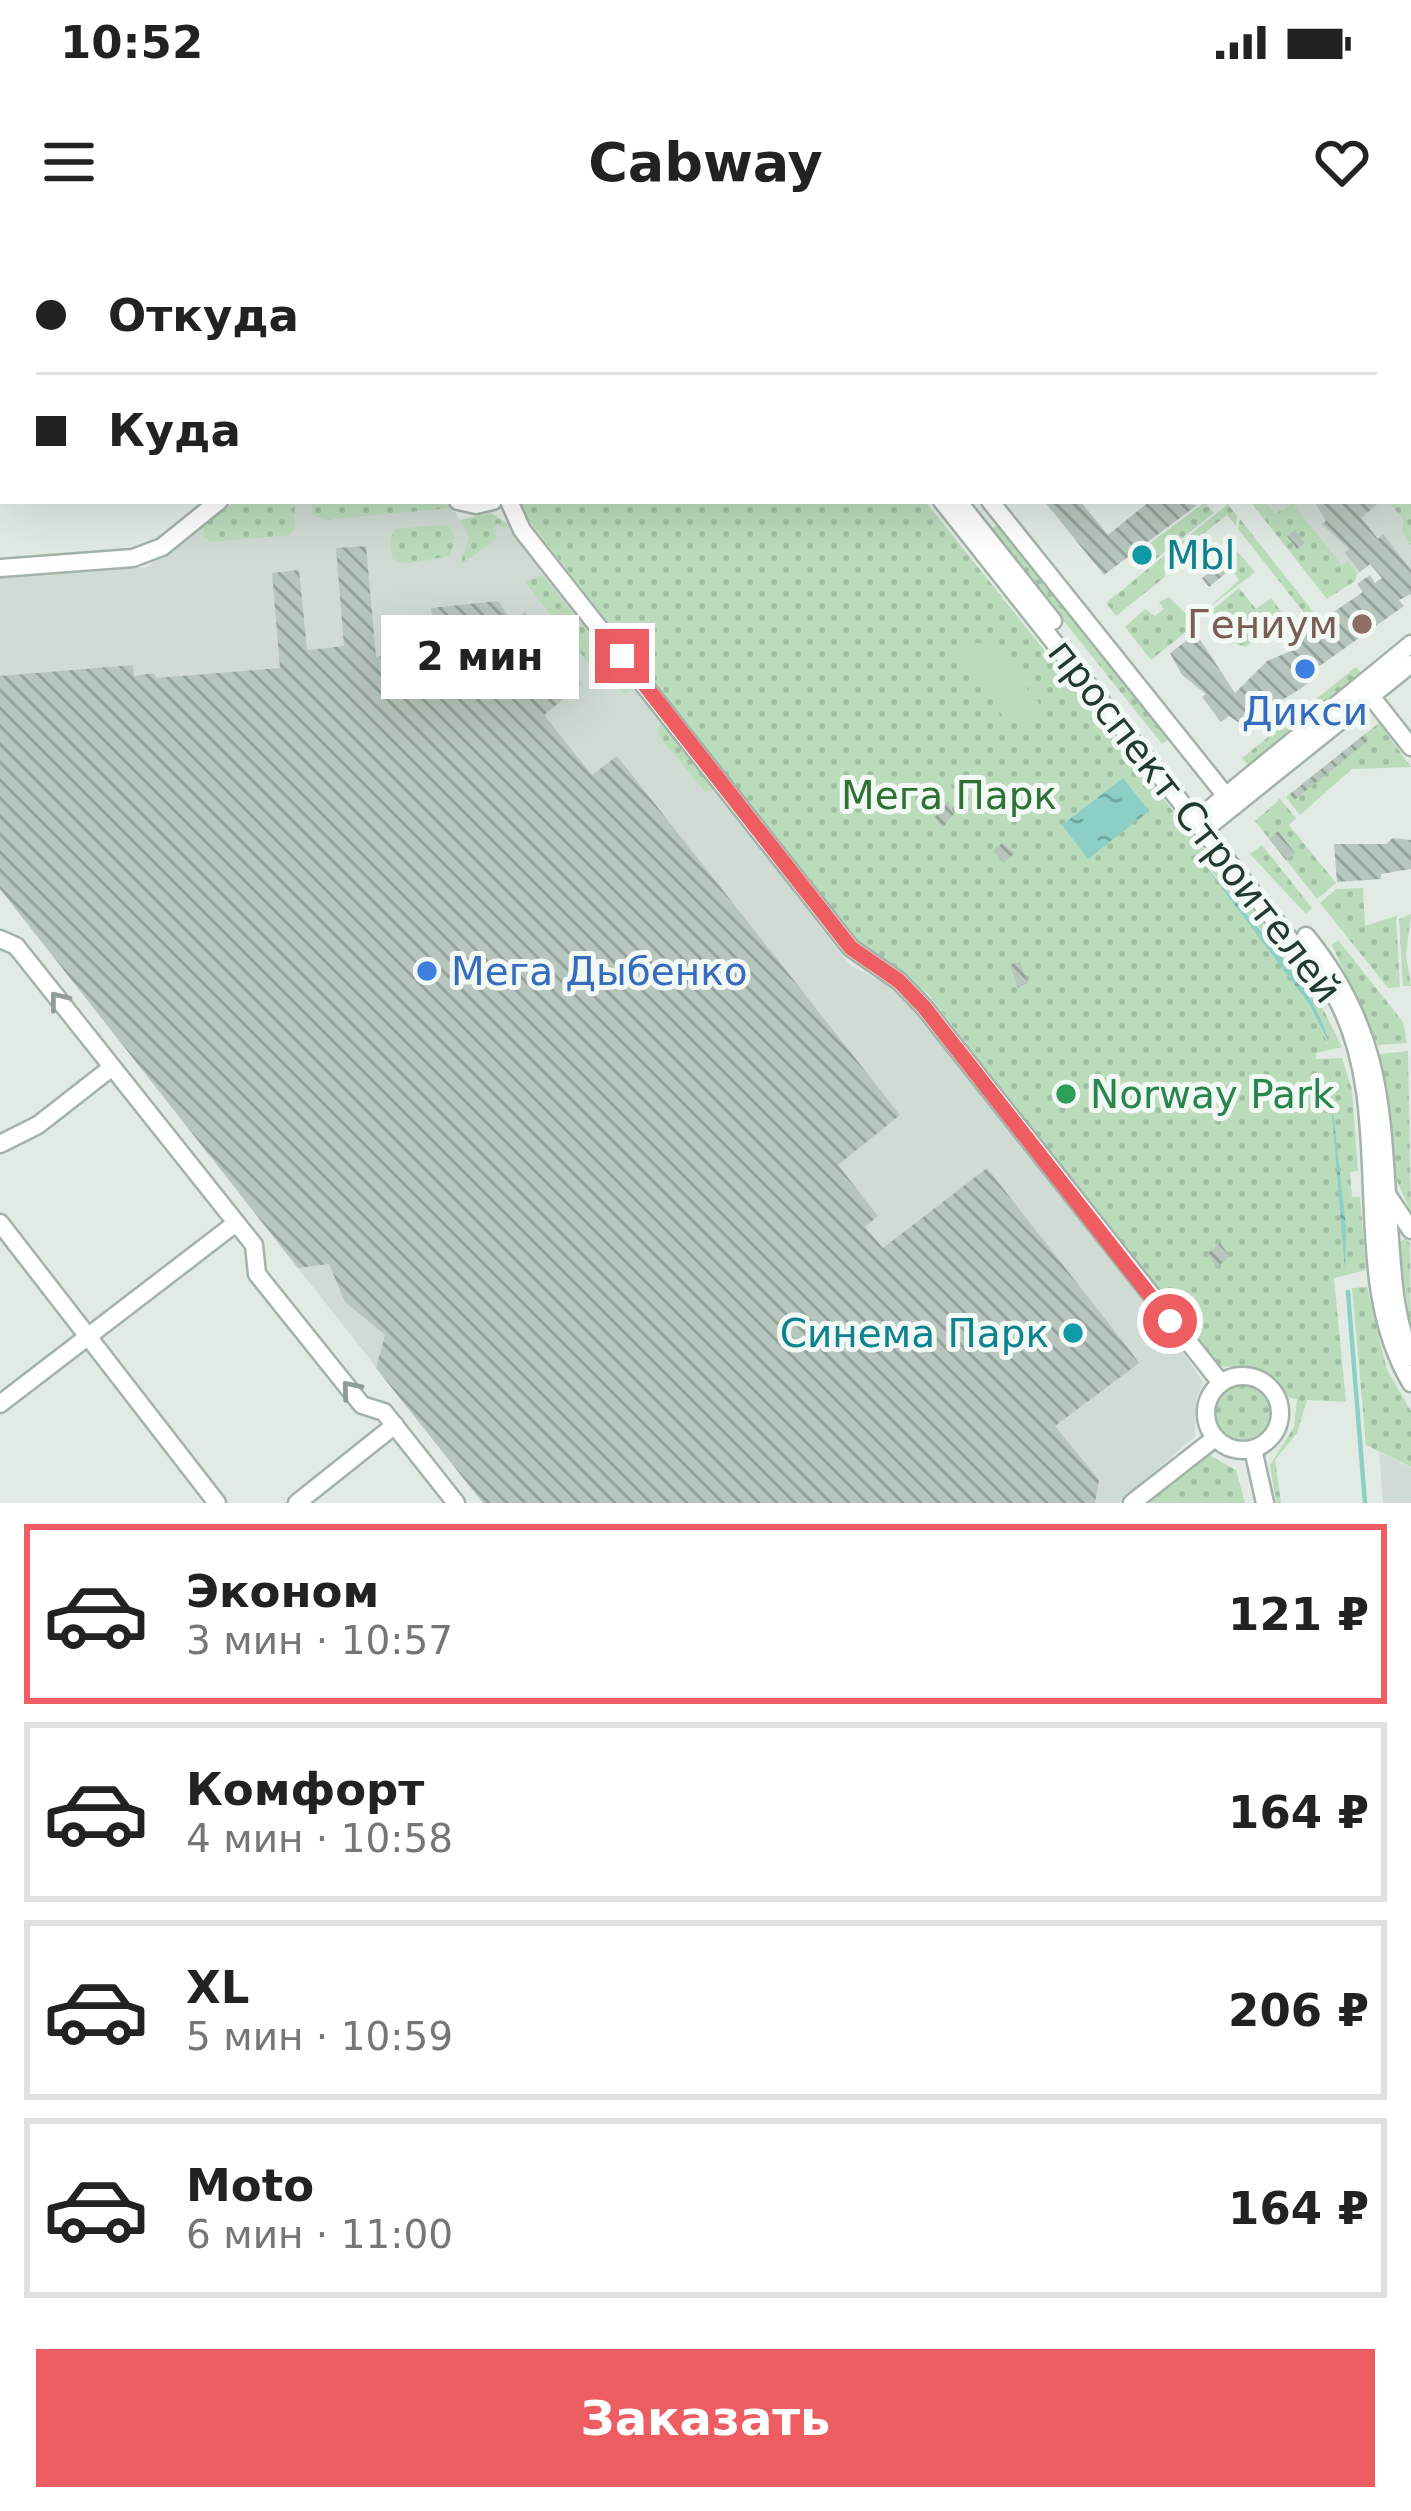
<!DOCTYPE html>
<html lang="ru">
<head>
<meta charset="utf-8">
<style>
	body { margin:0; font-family:"DejaVu Sans",sans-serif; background:#f2f2f2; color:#222; height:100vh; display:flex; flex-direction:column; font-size:45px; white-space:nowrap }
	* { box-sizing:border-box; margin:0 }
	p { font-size:39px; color:#767676 }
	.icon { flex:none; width:66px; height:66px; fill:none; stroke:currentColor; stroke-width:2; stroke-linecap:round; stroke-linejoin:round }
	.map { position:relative; height:1263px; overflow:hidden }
	.side { display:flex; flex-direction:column; background:#fff; flex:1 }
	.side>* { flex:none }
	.top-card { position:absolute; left:0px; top:0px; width:1413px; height:264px; box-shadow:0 12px 48px #0002; display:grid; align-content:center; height:264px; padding:0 36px; background:#fff }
	.end { position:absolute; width:54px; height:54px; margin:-27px; border:15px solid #ed5d61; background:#fff; box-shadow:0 0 0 6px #fff }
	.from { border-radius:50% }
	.bubble { position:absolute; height:84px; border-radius:0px; background:#fff; box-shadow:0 12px 48px #0002; font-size:39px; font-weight:800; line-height:84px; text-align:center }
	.top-card b { display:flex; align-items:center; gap:42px; height:114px; font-size:45px }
	.top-card b+b { border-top:3px solid #e0e0e0 }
	.top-card i { width:30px; height:30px; background:#222 }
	ul { padding:21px 0 0; list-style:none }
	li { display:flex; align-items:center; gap:36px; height:180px; margin:0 24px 18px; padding:0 12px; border:6px solid #e0e0e0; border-radius:0px }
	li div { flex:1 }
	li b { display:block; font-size:45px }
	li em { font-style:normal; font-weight:800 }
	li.current { border-color:#ed5d61 }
	li>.icon { width:108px; height:108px; stroke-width:1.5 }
	.primary-button { display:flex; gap:24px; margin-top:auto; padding:24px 36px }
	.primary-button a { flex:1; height:138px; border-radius:0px; background:#ed5d61; color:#fff; font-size:48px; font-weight:800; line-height:138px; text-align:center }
	.status { display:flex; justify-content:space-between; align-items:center; height:84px; padding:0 60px; background:#fff; direction:ltr }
	.status svg { height:33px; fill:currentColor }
	header { display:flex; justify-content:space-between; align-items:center; height:156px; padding:0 36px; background:#fff; font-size:54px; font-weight:800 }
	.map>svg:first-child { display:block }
	.built { fill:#cfdbd3 }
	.grass { fill:url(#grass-dots); fill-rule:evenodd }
	.garden { fill:#bbdcbb }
	.water { fill:url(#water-ripples) }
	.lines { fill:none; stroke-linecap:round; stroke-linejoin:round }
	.stream { stroke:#8bcfc7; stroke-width:4.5 }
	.building { fill:url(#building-back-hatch) }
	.minor-casing { stroke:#a4b3aa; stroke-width:21 }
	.minor { stroke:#fff; stroke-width:16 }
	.oneway { stroke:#909d96 }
	.route { stroke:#ed5d61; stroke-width:15 }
	.culture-dot { fill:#0f9aa8; stroke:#f2f8f3; stroke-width:4.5 }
	.education-dot { fill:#8d6e63; stroke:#f2f8f3; stroke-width:4.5 }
	.shop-dot { fill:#3f7fe0; stroke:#f2f8f3; stroke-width:4.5 }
	.leisure-dot { fill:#2e9e5b; stroke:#f2f8f3; stroke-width:4.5 }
	.labels { text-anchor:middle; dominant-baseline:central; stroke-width:10; stroke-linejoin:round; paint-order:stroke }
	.culture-label { font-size:39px; fill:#0d838f; stroke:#f2f8f3; text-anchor:start }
	.education-label { font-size:39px; fill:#785e54; stroke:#f2f8f3; text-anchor:end }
	.shop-label { font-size:39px; fill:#366cbe; stroke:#f2f8f3 }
	.park-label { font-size:39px; fill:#2e7135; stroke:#f2f8f3 }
	.street-label { font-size:39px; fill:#223b2e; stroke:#f2f8f3 }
	.leisure-label { font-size:39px; fill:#27864d; stroke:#f2f8f3; text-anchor:start }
</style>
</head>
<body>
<div class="status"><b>10:52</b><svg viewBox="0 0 49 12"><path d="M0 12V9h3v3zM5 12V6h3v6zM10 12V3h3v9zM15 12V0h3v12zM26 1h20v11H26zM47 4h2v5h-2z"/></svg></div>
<header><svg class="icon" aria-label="menu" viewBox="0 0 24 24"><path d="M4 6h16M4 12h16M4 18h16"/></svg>Cabway<svg class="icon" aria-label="heart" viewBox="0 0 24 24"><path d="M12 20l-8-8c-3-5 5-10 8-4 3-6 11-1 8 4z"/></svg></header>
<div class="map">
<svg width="1411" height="1263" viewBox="0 0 1411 1263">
	<defs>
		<pattern id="grass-dots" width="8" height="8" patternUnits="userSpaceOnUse" patternTransform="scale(3)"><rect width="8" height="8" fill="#bbdcbb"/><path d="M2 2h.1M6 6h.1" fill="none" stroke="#a0bea1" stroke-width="1.8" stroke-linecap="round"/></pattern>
		<pattern id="water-ripples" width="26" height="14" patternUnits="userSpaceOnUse" patternTransform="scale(3)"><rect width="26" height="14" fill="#8bcfc7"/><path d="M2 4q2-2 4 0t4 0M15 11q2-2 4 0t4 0" fill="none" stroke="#71a9a2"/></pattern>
		<pattern id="building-back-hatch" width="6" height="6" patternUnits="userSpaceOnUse" patternTransform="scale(3)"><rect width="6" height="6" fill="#b7c6bc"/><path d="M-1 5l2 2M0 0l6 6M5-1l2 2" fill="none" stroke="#94a299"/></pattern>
	</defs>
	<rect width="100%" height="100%" fill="#e1ebe4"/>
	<g class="built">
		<polygon points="236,261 448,261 460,280 491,273 506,282 850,725 901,752 1170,1093 1203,1142 1196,1160 1195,1196 1119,1263 483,1263 0,649 0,338 147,327"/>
		<polygon points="1257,261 1401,261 1411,276 1411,330 1404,321 1382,338 1370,324 1330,356"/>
		<polygon points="1379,1212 1411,1228 1411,1263 1383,1263"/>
	</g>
	<g class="grass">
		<polygon points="1411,108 1411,305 1402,292 1404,281 1388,261 1410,261"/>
		<polygon points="236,261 295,261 294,289 289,295 211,302 204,297 204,284"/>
		<polygon points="312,261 444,261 450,268 324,280 313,274"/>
		<path d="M514,261H925L1309,741L1342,807L1316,813V819L1342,818L1352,850L1358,931L1350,932L1352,957H1360L1366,1030L1334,1038L1346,1162L1307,1160L1297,1193L1275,1220L1281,1263H1276L1270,1225L1294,1187L1297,1159L1289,1158L1264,1133L1216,1125L928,754L859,705L823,661ZM1196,612C1235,665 1317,740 1328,804L1309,764Z"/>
		<polygon points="1250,261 1264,261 1275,274 1297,261 1295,267 1342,325 1348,321 1357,334 1355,341 1327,359"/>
		<polygon points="1205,262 1214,273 1147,326 1137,313"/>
		<polygon points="1228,264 1237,276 1236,286 1227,275 1164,325 1165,337 1116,376 1106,363"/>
		<polygon points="491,273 508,285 504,289 498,283 493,288 497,299 460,325 469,297 460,280"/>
		<polygon points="1240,279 1315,374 1309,379 1238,289"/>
		<polygon points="999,284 1170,498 1162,504 991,290"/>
		<polygon points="440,285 448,286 455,298 450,316 404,324 393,319 390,300 395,289"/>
		<polygon points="1232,305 1255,332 1206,370 1239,340 1221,316"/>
		<polygon points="542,335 632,448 631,451 623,453 604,429 597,434 525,342"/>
		<polygon points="1239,348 1256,369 1271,358 1283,374 1246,407 1238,405 1211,371"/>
		<polygon points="1169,357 1196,384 1151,420 1125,387 1145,369 1155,376 1164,369 1159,362"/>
		<polygon points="1356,427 1363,435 1249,526 1242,518"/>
		<polygon points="1379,483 1411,527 1352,529 1300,575 1286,557"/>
		<polygon points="667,484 713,546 711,551 705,552 658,495 659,486"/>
		<polygon points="1280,559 1296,578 1289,585 1336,643 1317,659 1255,581"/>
		<polygon points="1262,605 1312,668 1306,674 1250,614"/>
		<polygon points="1363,648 1365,686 1396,676 1400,747 1388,748 1320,663 1336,649"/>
		<polygon points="1411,674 1406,715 1411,746 1403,746 1399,679"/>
		<polygon points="1338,700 1403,782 1407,803 1378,805 1332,705"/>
		<polygon points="1408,811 1411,972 1393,932 1380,814"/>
		<polygon points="1406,998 1410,1004 1411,1093 1399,1002"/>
		<polygon points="1367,1047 1387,1130 1411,1171 1411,1227 1366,1205 1352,1048"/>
		<circle cx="1243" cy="1173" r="27"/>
		<polygon points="1209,1215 1236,1230 1245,1263 1148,1263"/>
	</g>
	<polygon class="garden" points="986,402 1038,461 1042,476 1006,482 984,445 958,417 967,404"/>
	<g class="water">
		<polygon points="1123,538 1149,571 1088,619 1062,585"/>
		<path d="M1195,612C1236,668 1314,737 1329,804L1309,764Z"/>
		<polygon points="1328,827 1346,987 1345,1030"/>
	</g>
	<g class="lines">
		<g class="stream">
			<polyline points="257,0 257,3"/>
			<polyline points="1348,1052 1365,1263"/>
		</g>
	</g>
	<g class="building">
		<polygon points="1044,261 1080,261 1108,295 1150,261 1197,265 1104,335"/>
		<polygon points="1314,261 1381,261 1361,278 1378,299 1383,294 1411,330 1411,354 1399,360 1404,366 1314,430 1318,435 1300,449 1274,465 1271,460 1244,486 1229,476 1221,482 1202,457 1206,454 1182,435 1170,413 1194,395 1199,398 1235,453 1267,421 1298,408 1310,388 1363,352 1357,344 1370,335 1375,343 1382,338 1370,324 1360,332 1345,313 1349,309 1322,284 1326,281"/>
		<polygon points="1295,290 1305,303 1297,309 1287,296"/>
		<polygon points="366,306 376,417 435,412 431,368 498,361 512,381 525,372 582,444 544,475 592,535 617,516 900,875 838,925 878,976 865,987 883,1008 987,928 1131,1112 1139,1123 1055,1186 1099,1240 1095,1263 483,1263 376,1128 385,1095 345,1062 329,1024 298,1028 0,649 0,436 133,425 134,436 154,433 156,438 280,428 272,333 299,330 307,410 344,406 336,308"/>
		<polygon points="1225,320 1231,329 1209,347 1202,338"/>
		<polygon points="1365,494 1369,500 1294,560 1290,554"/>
		<polygon points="948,561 954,574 942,588 935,577"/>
		<polygon points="1278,591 1295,613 1286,620 1269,599"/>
		<polygon points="1393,598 1411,600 1411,629 1381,634 1381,639 1337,642 1334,604 1386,604"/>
		<polygon points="1002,603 1015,613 1004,623 993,611"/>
		<polygon points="1020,722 1028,743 1018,748 1010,725"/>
		<polygon points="1072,844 1079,852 1068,865 1058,865 1058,845"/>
		<polygon points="1220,1003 1230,1016 1217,1027 1207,1014"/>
	</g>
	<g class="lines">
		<g class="minor-casing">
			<g id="minor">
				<polyline points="279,0 279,3"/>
				<polyline points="732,0 734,3"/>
				<polyline points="751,0 753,3"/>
				<polyline points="783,0 785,3"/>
				<polyline points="458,261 476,265 493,261"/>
				<polyline points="509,261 522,290 851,708 899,741 924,767 1221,1143"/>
				<path d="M942,261L1337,759C1399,876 1344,1032 1411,1143"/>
				<polyline points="958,261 1053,381"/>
				<polyline points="990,261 1234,566"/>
				<polyline points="0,328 133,318 162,307 219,261"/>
				<polyline points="1367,451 1411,507"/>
				<polyline points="1203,584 1206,572 1411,404"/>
				<polyline points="1203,584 1214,582 1411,424"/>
				<path d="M1306,696C1387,795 1381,879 1390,1000C1393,1040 1395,1079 1411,1117"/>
				<polyline points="0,699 16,706 254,1005 257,1034 362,1165 384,1172 456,1263"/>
				<polyline points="0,904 38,885 111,828"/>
				<polyline points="1388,956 1411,990"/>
				<polyline points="0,983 217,1263"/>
				<circle cx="1243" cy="1173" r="37"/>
				<polyline points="0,1164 236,983"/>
				<polyline points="1253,1209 1265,1263"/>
				<polyline points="297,1263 395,1185"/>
				<polyline points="1132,1263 1215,1198"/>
			</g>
		</g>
		<use href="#minor" class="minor"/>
	</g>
	<defs><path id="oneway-chevron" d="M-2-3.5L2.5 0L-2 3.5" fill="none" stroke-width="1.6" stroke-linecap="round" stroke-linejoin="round" transform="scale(3)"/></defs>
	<g class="oneway">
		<use href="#oneway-chevron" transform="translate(58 760) rotate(-128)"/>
		<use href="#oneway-chevron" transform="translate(350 1149) rotate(-130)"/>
	</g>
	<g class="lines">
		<polyline class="route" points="622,416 851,708 899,741 924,767 1170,1081"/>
	</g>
	<g class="culture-dot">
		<circle cx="1142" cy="315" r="12"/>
		<circle cx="1073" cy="1093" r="12"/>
	</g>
	<circle class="education-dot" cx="1362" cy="384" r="12"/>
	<g class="shop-dot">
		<circle cx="1305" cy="429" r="12"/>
		<circle cx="427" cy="731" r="12"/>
	</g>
	<circle class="leisure-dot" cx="1066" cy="854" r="12"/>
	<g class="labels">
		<g class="culture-label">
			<text x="1166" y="315">Mbl</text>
			<text x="1049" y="1093" text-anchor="end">Синема Парк</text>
		</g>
		<g class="education-label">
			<text x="1338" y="384">Гениум</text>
		</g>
		<g class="shop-label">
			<text x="1305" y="471">Дикси</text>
			<text x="451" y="731" text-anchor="start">Мега Дыбенко</text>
		</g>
		<g class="park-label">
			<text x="949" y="555">Мега Парк</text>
		</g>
		<g class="street-label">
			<text transform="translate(1195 581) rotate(52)">проспект Строителей</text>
		</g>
		<g class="leisure-label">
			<text x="1090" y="854">Norway Park</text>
		</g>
	</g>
</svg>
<i class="end from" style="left:1170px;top:1081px"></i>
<i class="end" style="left:622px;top:416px"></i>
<div class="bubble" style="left:381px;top:375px;width:198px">2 мин</div>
<div class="top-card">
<b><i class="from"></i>Откуда</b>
<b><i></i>Куда</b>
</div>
</div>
<section class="side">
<ul>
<li class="current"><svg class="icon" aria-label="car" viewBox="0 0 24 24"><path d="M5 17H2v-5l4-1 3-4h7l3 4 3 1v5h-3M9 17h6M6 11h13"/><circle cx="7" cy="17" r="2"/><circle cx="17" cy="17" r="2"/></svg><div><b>Эконом</b><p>3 мин · 10:57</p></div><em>121 ₽</em></li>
<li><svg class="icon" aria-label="car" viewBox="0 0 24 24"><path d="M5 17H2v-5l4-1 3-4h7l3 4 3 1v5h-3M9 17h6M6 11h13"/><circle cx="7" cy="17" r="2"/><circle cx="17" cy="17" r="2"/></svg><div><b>Комфорт</b><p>4 мин · 10:58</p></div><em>164 ₽</em></li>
<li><svg class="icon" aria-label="car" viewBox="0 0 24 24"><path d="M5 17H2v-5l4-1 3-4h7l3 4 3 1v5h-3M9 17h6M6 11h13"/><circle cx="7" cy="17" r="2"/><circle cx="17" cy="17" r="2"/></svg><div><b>XL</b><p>5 мин · 10:59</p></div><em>206 ₽</em></li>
<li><svg class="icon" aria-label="car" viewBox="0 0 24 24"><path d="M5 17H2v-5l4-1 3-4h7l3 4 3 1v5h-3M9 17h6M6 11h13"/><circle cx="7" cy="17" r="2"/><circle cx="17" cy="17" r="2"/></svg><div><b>Moto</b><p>6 мин · 11:00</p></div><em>164 ₽</em></li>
</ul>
<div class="primary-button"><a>Заказать</a></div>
</section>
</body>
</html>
